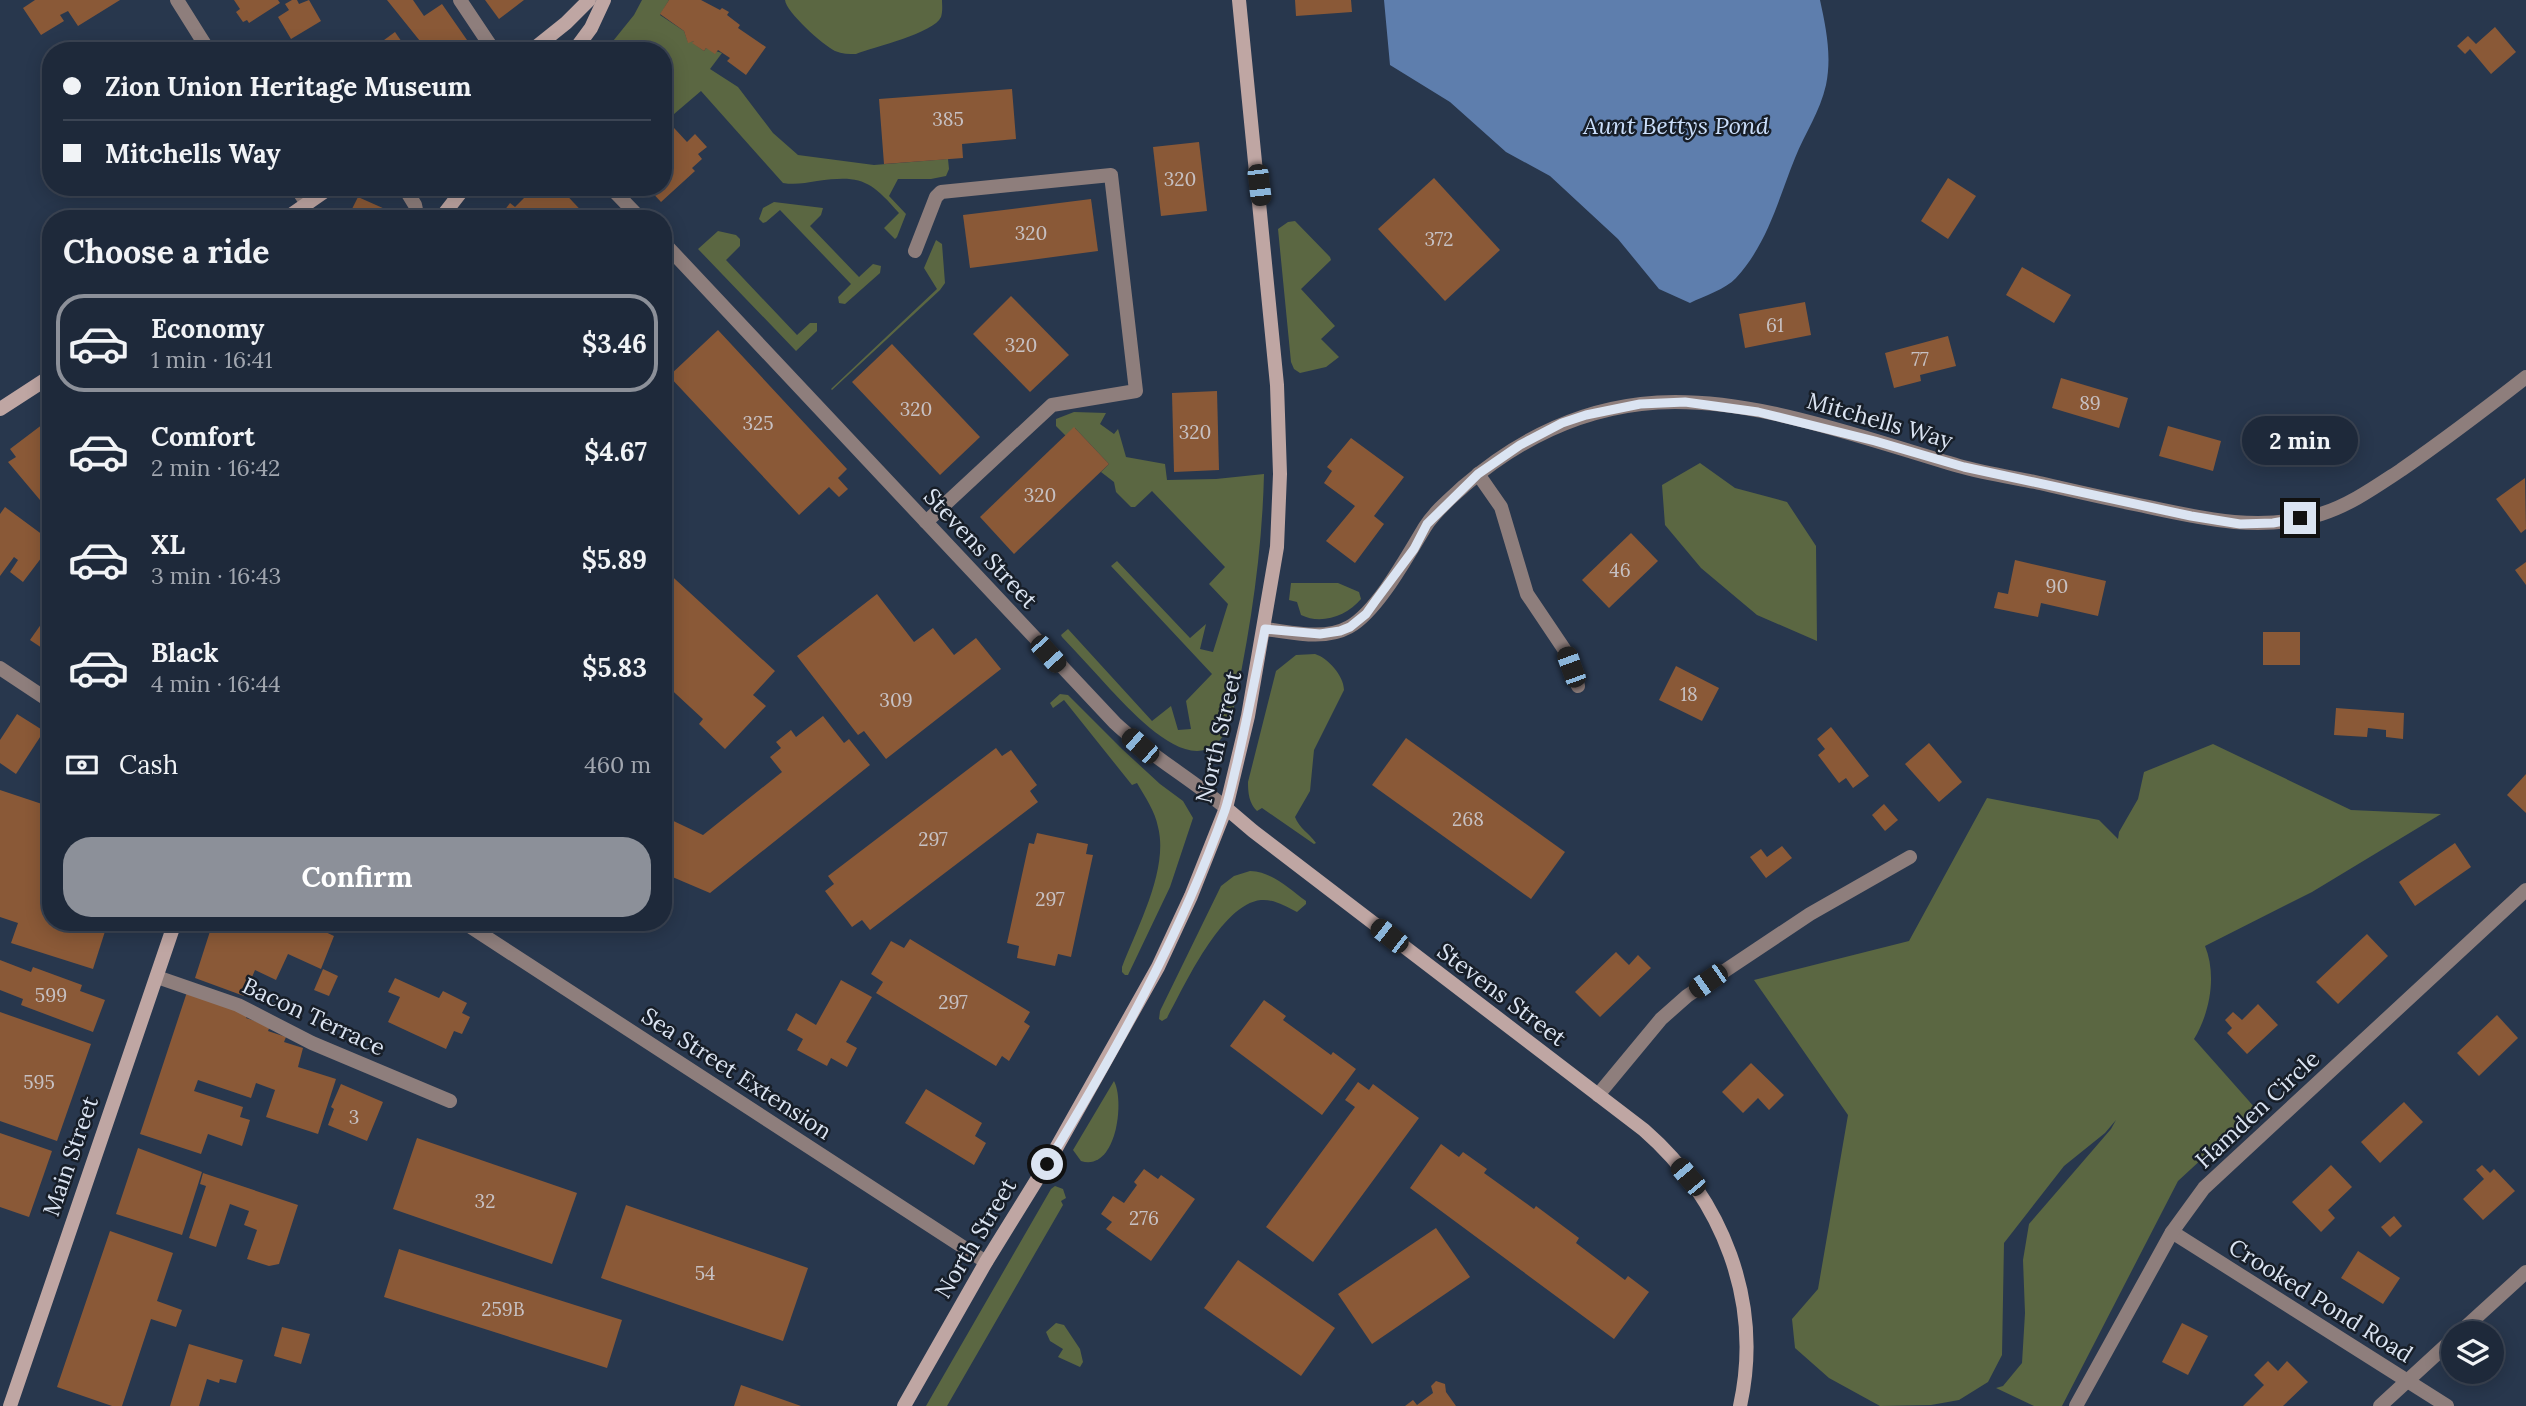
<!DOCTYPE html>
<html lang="en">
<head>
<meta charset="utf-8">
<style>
	body { margin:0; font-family:Lora,serif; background:#2b3545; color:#f1f3f6; height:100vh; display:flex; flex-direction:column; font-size:26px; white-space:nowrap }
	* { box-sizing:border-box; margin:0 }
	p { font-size:23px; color:#a1a6af }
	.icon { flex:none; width:38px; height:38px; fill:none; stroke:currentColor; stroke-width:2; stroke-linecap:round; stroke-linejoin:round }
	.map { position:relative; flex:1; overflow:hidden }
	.drawer { position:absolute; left:42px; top:210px; width:630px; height:721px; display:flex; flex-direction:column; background:#1e293a; border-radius:28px; box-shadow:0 4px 18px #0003,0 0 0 2px #3c4554 }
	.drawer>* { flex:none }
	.guide { position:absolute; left:42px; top:42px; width:630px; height:154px; border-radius:28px; box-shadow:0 4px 18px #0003,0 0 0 2px #3c4554; display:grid; align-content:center; height:154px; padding:0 21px; background:#1e293a }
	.tools { position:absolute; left:2441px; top:1321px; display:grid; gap:14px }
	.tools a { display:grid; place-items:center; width:63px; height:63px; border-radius:50%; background:#1e293a; box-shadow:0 4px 18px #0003,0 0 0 2px #3c4554; font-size:35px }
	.end { position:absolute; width:32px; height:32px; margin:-16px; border:9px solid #dbe4f2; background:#111; box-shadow:0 0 0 4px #111 }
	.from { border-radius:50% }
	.bubble { position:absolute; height:49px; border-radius:24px; background:#1e293a; box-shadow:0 4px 18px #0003,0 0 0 2px #3c4554; font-size:23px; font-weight:800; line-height:49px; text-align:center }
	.car { position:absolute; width:21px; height:42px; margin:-21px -10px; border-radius:9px; box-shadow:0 0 5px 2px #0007; background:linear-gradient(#222 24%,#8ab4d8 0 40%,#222 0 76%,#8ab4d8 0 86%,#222 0) }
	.guide b { display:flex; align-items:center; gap:24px; height:66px; font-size:26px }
	.guide b+b { border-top:2px solid #3c4554 }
	.guide i { width:18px; height:18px; background:#f1f3f6 }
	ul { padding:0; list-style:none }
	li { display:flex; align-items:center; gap:21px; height:98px; margin:0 14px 10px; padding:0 7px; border:4px solid transparent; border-radius:28px }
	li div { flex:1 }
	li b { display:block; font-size:26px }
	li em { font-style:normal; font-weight:800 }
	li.current { border-color:#8c9099 }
	li>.icon { width:63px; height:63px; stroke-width:1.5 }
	h2 { padding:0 21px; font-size:32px; line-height:84px }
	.pay { display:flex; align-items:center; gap:18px; height:77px; padding:0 21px; font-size:26px }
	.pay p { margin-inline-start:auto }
	.action { display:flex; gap:14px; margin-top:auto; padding:14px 21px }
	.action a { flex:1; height:80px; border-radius:28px; background:#8c9099; color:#fff; font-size:28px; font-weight:800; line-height:80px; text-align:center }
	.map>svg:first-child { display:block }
	.green { fill:#5b6742 }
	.water { fill:#5e7ead }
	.building { fill:#8a5937 }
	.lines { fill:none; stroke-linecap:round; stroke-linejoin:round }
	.street { stroke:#8e7e7c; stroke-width:14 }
	.secondary { stroke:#bfa6a3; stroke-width:14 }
	.route { stroke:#dbe4f2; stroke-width:9 }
	.labels { text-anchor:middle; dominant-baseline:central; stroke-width:5; stroke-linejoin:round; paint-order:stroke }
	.number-label { font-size:19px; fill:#c7c1c3 }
	.street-label { font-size:23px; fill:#dbe4f2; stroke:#171e28 }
	.water-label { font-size:24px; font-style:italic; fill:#cadefa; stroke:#171e28 }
</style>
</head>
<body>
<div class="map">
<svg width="2526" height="1406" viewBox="0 0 2526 1406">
	<rect width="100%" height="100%" fill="#28374d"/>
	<g class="green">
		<path d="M642,0H669L660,15L684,31L688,42L694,41L693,43L704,51L706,48L722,53L710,69L738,87L773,133L798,155L874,165L948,159L949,169L946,176L931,179H898L889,196L906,214L897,237L895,239L884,228L899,213C870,180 861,175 817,181C805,183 795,185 783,183L701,91L667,120L663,116V92L668,88L663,83V51H634L631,48L628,51H605L634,15Z"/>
		<path d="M785,0H942C942,5 943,11 941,17C934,33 874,47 856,54C849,54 842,54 835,51C823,45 786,12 785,0Z"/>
		<polygon points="774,202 823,208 821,215 810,226 859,277 873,264 881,266 880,273 845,304 839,303 838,297 851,284 780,210 766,222 763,223 759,219 763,208"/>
		<polygon points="1295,221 1330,257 1331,260 1301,289 1335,326 1321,339 1339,357 1326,367 1300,373 1294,369 1291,362 1278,229 1288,222"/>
		<polygon points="718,231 736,235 740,239 740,246 726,260 797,335 810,323 817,323 817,331 796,351 698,249"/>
		<polygon points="936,240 942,244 945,283 940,290 832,390 831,389 937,289 924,268"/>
		<path d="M1074,412L1106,413L1100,424L1114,434L1118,429L1126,457L1165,464L1167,480L1216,479L1264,474C1262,558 1249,639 1231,721C1203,792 1138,718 1110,689C1094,671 1078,654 1062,637L1061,635L1068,629L1152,721L1171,706L1178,730L1191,729L1186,701L1212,674L1111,566L1117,561L1190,638L1206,624L1200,649L1213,652L1228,604L1209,584L1225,567L1152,491L1135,507H1131L1116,492L1114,482L1101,472L1109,464L1075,428L1066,436L1056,426V419Z"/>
		<polygon points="1700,463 1735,488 1787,502 1816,546 1817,641 1757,615 1701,568 1665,525 1662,485"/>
		<path d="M1291,583H1338L1359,592L1361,599C1347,616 1321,625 1301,615L1297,602L1289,600Z"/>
		<path d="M1315,654C1328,658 1344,676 1344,690L1314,750L1310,791L1295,817C1299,828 1309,833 1316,843L1314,844L1262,808L1257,811C1249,803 1248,793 1248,782L1276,671L1296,655Z"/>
		<path d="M1060,694L1068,695L1122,749L1160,784L1183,801L1193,818L1170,887L1128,975H1125L1122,972V967C1137,928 1169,869 1158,827C1155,811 1145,797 1137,783L1132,785L1064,700L1053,708L1050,703Z"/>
		<path d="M2213,744L2351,810L2441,814L2312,892L2205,946C2217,975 2210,1013 2194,1039L2256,1109L2178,1181L2062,1406H2034L1996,1388L2003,1386L2022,1363L2025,1313L2023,1260L2029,1224L2111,1129L2116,1120L2105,1133L2064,1166L2004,1243L2002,1355L1988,1382L1959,1400L1931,1405L1880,1406L1829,1378L1795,1348L1792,1319L1818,1289L1848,1115L1754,980L1909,941L1987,798L2099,820L2118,839L2119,832L2138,799L2144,772Z"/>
		<path d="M1250,871C1273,872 1288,888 1306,901V904L1297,912C1285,906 1274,899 1261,900C1221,904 1184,987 1167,1018L1162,1021L1159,1019L1160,1011L1221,886L1234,876Z"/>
		<path d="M1114,1081C1125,1102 1116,1172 1081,1161L1073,1150Z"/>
		<polygon points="1055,1186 1063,1189 1066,1198 1061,1201 1063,1205 947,1406 926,1406 1051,1189"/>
		<polygon points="1056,1323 1064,1325 1080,1349 1083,1362 1080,1367 1058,1357 1063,1349 1050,1341 1046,1332"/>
	</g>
	<path class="water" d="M1384,0H1820C1826,28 1832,56 1826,85C1820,112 1805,133 1795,158C1778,200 1768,243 1736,278C1726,289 1704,296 1690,303L1659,289L1618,239L1550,176L1506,152L1450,102L1390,65Z"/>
	<g class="building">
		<polygon points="35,0 120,0 78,26 68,11 60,15 64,21 41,35 23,8"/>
		<polygon points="234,0 278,0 280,3 249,23 247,20 243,22 236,12 240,9"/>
		<polygon points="292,0 297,0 299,4 309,0 321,21 291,39 278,17 289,10 285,4"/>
		<polygon points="387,0 413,0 424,16 442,4 467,40 451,51 428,51"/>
		<polygon points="485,0 524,0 499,19"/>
		<polygon points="669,0 701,0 720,10 722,8 729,12 727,15 740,25 738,28 766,47 746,75 727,61 730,58 718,50 715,54 706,48 704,51 692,43 694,41 688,43 684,31 660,14"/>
		<polygon points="1295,0 1351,0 1352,12 1296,16"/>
		<polygon points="2495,27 2516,52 2491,74 2470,49 2465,54 2457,46 2468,36 2476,44"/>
		<polygon points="395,32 408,51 369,51"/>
		<polygon points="1012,89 1016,139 962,144 963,158 884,164 879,99"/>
		<polygon points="663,116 687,142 695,134 707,147 698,154 702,159 692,168 695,171 661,202 647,187 663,187"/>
		<polygon points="1199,142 1207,211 1161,216 1153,147"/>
		<polygon points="1434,178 1500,250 1445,301 1378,229"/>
		<polygon points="1948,178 1976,196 1948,239 1921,221"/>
		<polygon points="526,187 559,187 589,219 498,219 510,203 515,207 524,198 519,193"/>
		<polygon points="358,197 385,209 380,219 338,219 342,210 350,213"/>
		<polygon points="1091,199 1098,251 970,268 963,215"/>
		<polygon points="2022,267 2071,295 2054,323 2006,295"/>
		<polygon points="1011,296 1069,355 1030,392 973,334"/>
		<polygon points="1805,302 1811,335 1745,348 1739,314"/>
		<polygon points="718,330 847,469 838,478 848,489 839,497 829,487 799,515 669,376"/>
		<polygon points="1948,336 1956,366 1920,375 1921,381 1894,388 1885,353"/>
		<polygon points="892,344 980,437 940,475 852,382"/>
		<polygon points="2061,378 2128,398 2119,428 2052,408"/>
		<polygon points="1217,391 1219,470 1174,472 1172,393"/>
		<polygon points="51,418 50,427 51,505 44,496 40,500 8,462 16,457 10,449"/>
		<polygon points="2168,426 2221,441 2213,471 2159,456"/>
		<polygon points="1074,427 1109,464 1014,554 980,517"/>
		<polygon points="1351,438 1404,477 1374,516 1384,524 1355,563 1326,541 1355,506 1324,483 1332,471 1327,467"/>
		<polygon points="2525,478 2526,529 2521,533 2496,499"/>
		<polygon points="5,507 51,541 51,545 23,582 10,572 18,560 14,557 0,576 0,514"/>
		<polygon points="1631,533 1658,561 1609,608 1582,580"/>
		<polygon points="2015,560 2106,581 2098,616 2041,603 2038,617 1994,608 1998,592 2008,594"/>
		<polygon points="2526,562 2526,585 2515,570"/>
		<polygon points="663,568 775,671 753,695 766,706 725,749 699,724 703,719 663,682"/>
		<polygon points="877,594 914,642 933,628 954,655 976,638 1001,669 886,759 864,731 858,735 797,656"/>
		<polygon points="51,610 51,654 30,640"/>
		<rect x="2263" y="632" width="37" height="33"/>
		<polygon points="1676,666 1719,688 1702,721 1659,700"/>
		<polygon points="2336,708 2404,713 2403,739 2386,737 2386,730 2368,728 2367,737 2334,735"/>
		<polygon points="17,714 44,731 16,774 0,763 0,740"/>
		<polygon points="823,716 844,743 849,739 870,765 710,893 663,873 663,816 703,835 782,772 770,757 781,748 776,742 791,730 796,737"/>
		<polygon points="1831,727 1869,776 1853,788 1846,778 1839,783 1818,755 1825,749 1817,739"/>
		<polygon points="1406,738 1565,852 1531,899 1372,785"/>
		<polygon points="1929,743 1962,782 1939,802 1905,764"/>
		<polygon points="996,748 1002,756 1011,750 1037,785 1030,791 1038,802 870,930 862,920 852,927 825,891 834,884 828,876"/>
		<polygon points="2526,774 2526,813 2507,795"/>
		<polygon points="0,790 51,807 51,922 108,922 93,969 11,943 18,923 0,917"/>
		<polygon points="1884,804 1898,820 1885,831 1872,815"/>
		<polygon points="1037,833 1088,844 1086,854 1093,855 1071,957 1058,954 1055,966 1017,958 1019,946 1007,943 1029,843 1034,844"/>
		<polygon points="2455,843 2471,867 2415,906 2399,882"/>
		<polygon points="1782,846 1792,858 1766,878 1750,857 1761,849 1767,857"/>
		<polygon points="213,922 304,922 334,936 321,969 288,954 276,980 255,970 244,996 195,978"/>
		<polygon points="2367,934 2388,956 2338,1004 2316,982"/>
		<polygon points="910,939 1030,1012 1024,1022 1030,1026 1009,1061 1002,1056 996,1066 876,993 883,982 871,974 891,941 904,948"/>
		<polygon points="1616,952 1629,965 1638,955 1651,968 1600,1017 1575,992"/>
		<polygon points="0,960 31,972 33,967 82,985 80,991 105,1000 93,1032 21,1005 23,999 0,990"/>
		<polygon points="323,969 338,976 329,996 314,990"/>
		<polygon points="395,978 439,998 443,991 467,1003 462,1013 470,1017 462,1034 454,1031 446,1049 388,1022 400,997 388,992"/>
		<polygon points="841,980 872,997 846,1042 857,1048 847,1067 831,1058 827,1066 797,1050 803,1039 787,1030 796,1013 816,1025"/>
		<polygon points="188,989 248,1015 246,1018 270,1026 268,1031 286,1037 284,1042 303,1048 298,1067 336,1079 318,1134 266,1117 275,1090 256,1083 251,1098 198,1080 194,1091 243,1107 240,1117 250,1120 242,1146 208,1134 201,1154 140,1134"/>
		<polygon points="1264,1000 1286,1016 1283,1020 1331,1055 1333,1052 1356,1069 1322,1115 1230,1046"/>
		<polygon points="2258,1004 2278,1025 2247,1054 2227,1033 2232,1028 2225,1020 2233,1012 2242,1020"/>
		<polygon points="0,1012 91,1044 57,1141 0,1121"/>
		<polygon points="2497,1015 2518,1038 2479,1076 2457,1053"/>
		<polygon points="1751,1063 1784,1095 1769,1110 1758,1098 1743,1113 1722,1092"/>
		<polygon points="1358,1082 1369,1090 1373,1084 1419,1118 1313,1262 1266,1227 1355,1107 1345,1100"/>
		<polygon points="341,1084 383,1102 367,1141 328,1125 334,1109 331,1107"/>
		<polygon points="926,1089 982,1123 975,1136 986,1143 974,1165 905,1123"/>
		<polygon points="2404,1102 2423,1122 2380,1163 2361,1142"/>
		<polygon points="0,1133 52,1151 29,1217 0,1207"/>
		<polygon points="417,1138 577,1193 552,1264 393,1209"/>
		<polygon points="1441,1144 1459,1157 1463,1152 1487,1169 1484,1173 1534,1209 1536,1206 1579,1238 1576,1243 1625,1280 1628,1276 1649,1292 1614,1339 1410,1188"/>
		<polygon points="138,1148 202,1172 182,1235 116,1214"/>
		<polygon points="2331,1165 2352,1187 2328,1210 2335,1218 2321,1232 2292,1202"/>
		<polygon points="2482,1165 2490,1173 2494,1169 2515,1191 2483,1220 2463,1199 2484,1179 2476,1170"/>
		<polygon points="1144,1169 1158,1179 1161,1175 1195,1199 1151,1261 1106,1229 1112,1222 1101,1214 1113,1196 1124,1203 1137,1185 1134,1182"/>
		<polygon points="203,1173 298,1205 279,1264 269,1266 247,1259 257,1230 244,1225 249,1211 230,1204 216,1247 189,1238 206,1186 200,1184"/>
		<polygon points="626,1205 808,1268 783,1341 601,1278"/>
		<polygon points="2394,1216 2402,1226 2390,1237 2381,1227"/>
		<polygon points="1436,1228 1470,1277 1372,1344 1338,1294"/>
		<polygon points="110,1231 173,1253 157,1301 182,1310 176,1327 151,1319 122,1406 112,1406 57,1387"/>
		<polygon points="399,1249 622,1320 607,1368 384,1297"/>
		<polygon points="2358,1251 2400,1278 2383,1304 2341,1278"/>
		<polygon points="1238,1260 1335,1328 1301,1376 1204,1308"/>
		<polygon points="2182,1323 2208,1336 2188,1375 2162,1362"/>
		<polygon points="282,1327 310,1334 301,1364 274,1356"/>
		<polygon points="189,1344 243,1360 236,1383 220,1379 219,1383 207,1379 199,1406 170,1406"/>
		<polygon points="2268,1361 2278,1371 2287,1361 2308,1382 2283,1406 2243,1406 2264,1385 2254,1375"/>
		<polygon points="1436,1381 1445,1384 1446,1392 1456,1406 1405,1406 1413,1400 1417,1405 1433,1393 1431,1386"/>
		<polygon points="741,1385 801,1406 734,1406"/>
	</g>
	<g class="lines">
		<g class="street">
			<polyline points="177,0 209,51"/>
			<polyline points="460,0 494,51"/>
			<polyline points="296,187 307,204"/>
			<polyline points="404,187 415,205 418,219"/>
			<polyline points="610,187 641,219"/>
			<path d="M663,242L1115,723C1149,755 1190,778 1226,808"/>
			<polyline points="915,251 936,197 941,192 1111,175 1136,391 1052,405 926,522"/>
			<polyline points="1478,474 1501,507 1527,594 1564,649 1578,686"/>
			<path d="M1265,629C1291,632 1324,641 1349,627C1377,612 1408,555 1425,527C1435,511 1451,498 1464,486C1516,441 1573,412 1641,404C1743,392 1862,438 1959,466C1984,473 2010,477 2035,482C2070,490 2104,498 2139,505C2199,518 2260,533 2321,514C2350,505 2375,487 2401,470C2444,440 2485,409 2526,377"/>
			<polyline points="0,668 51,702"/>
			<polyline points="463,922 986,1262"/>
			<polyline points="157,977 238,1005 312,1043 450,1101"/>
			<polyline points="1598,1095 1661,1019 1687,996 1810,914 1910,857"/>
			<polyline points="2172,1232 2447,1406"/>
			<polyline points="2458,1334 2526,1272"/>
			<polyline points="2076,1406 2172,1232 2204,1188 2526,890"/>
			<polyline points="2380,1406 2454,1338"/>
		</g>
		<g class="secondary">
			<polyline points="531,51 566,23 589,0"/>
			<polyline points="574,51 591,28 604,0"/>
			<polyline points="285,219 331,187"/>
			<polyline points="440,219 465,187"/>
			<polyline points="0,409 51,376"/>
			<path d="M1226,808L1253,831L1644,1130C1723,1199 1763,1302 1740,1406"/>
			<polyline points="10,1406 175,922"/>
			<polyline points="904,1406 986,1262 1054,1152 1158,967 1191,896 1226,808 1248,716 1277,547 1280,474 1277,385 1239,0"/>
		</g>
	</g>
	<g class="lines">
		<path class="route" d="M1047,1164C1116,1051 1181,935 1225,810C1230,795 1233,779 1237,763C1247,719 1256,674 1265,629L1320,634L1340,631L1350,627L1366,614L1376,600L1414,549L1427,524L1478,474L1520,445L1562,423L1586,415L1640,404L1685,402L1758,412L1875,441L1964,467L2191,516L2240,524L2273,523L2300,518"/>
	</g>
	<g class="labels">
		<g class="number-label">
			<text x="948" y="119">385</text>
			<text x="1180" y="179">320</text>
			<text x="1031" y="233">320</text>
			<text x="1439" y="239">372</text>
			<text x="1775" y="325">61</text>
			<text x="1021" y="345">320</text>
			<text x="1920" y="359">77</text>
			<text x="2090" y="403">89</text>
			<text x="916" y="409">320</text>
			<text x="758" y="423">325</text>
			<text x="1195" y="432">320</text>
			<text x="1040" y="495">320</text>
			<text x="1620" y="570">46</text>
			<text x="2057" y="586">90</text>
			<text x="1689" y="694">18</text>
			<text x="896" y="700">309</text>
			<text x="1468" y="819">268</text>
			<text x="933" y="839">297</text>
			<text x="1050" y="899">297</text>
			<text x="51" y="995">599</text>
			<text x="953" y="1002">297</text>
			<text x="39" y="1082">595</text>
			<text x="354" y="1117">3</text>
			<text x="485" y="1201">32</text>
			<text x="1144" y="1218">276</text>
			<text x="705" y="1273">54</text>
			<text x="503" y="1309">259B</text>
		</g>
		<g class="street-label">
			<text transform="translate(1880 420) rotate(16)">Mitchells Way</text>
			<text transform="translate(981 548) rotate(47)">Stevens Street</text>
			<text transform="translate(1218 737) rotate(-77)">North Street</text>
			<text transform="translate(1502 994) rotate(37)">Stevens Street</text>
			<text transform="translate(314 1016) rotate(25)">Bacon Terrace</text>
			<text transform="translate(737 1073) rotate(33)">Sea Street Extension</text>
			<text transform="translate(2257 1109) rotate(-43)">Hamden Circle</text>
			<text transform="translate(70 1156) rotate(-71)">Main Street</text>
			<text transform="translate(975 1238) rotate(-59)">North Street</text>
			<text transform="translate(2321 1300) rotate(32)">Crooked Pond Road</text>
		</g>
		<g class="water-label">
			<text x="1676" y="125">Aunt Bettys Pond</text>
		</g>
	</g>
</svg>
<div class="tools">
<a><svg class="icon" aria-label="layers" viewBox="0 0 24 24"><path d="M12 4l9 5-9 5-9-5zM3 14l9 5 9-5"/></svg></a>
</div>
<i class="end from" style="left:1047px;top:1164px"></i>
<i class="end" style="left:2300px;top:518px"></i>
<div class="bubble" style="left:2242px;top:416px;width:116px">2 min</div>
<i class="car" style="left:1259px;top:185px;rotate:173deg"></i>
<i class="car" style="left:1048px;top:654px;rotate:138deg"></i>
<i class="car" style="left:1571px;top:667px;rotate:340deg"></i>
<i class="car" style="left:1140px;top:746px;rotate:311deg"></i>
<i class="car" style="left:1389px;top:936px;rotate:308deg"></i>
<i class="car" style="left:1708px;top:981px;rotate:235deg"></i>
<i class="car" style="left:1688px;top:1177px;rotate:320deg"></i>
<div class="guide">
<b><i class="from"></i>Zion Union Heritage Museum</b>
<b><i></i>Mitchells Way</b>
</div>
<section class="drawer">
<h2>Choose a ride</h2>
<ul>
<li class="current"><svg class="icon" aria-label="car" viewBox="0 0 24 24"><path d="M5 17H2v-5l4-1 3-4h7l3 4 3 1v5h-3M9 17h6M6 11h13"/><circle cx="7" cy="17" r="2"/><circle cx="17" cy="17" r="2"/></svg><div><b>Economy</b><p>1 min · 16:41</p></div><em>$3.46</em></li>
<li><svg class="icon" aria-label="car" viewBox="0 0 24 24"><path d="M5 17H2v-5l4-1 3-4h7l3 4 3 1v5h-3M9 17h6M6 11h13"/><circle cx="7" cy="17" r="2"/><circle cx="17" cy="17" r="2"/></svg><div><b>Comfort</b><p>2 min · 16:42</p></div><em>$4.67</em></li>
<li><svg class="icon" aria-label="car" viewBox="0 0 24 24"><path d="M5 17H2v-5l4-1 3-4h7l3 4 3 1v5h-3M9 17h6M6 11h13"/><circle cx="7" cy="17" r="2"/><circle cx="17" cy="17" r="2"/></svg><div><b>XL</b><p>3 min · 16:43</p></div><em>$5.89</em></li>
<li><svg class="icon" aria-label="car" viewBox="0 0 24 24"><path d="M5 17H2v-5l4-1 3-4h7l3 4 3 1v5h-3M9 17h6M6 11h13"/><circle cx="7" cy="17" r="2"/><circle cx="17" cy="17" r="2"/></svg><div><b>Black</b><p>4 min · 16:44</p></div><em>$5.83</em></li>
</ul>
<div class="pay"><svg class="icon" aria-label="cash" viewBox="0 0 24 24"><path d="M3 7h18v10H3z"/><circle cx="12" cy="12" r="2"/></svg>Cash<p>460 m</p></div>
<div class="action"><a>Confirm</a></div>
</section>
</div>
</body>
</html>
